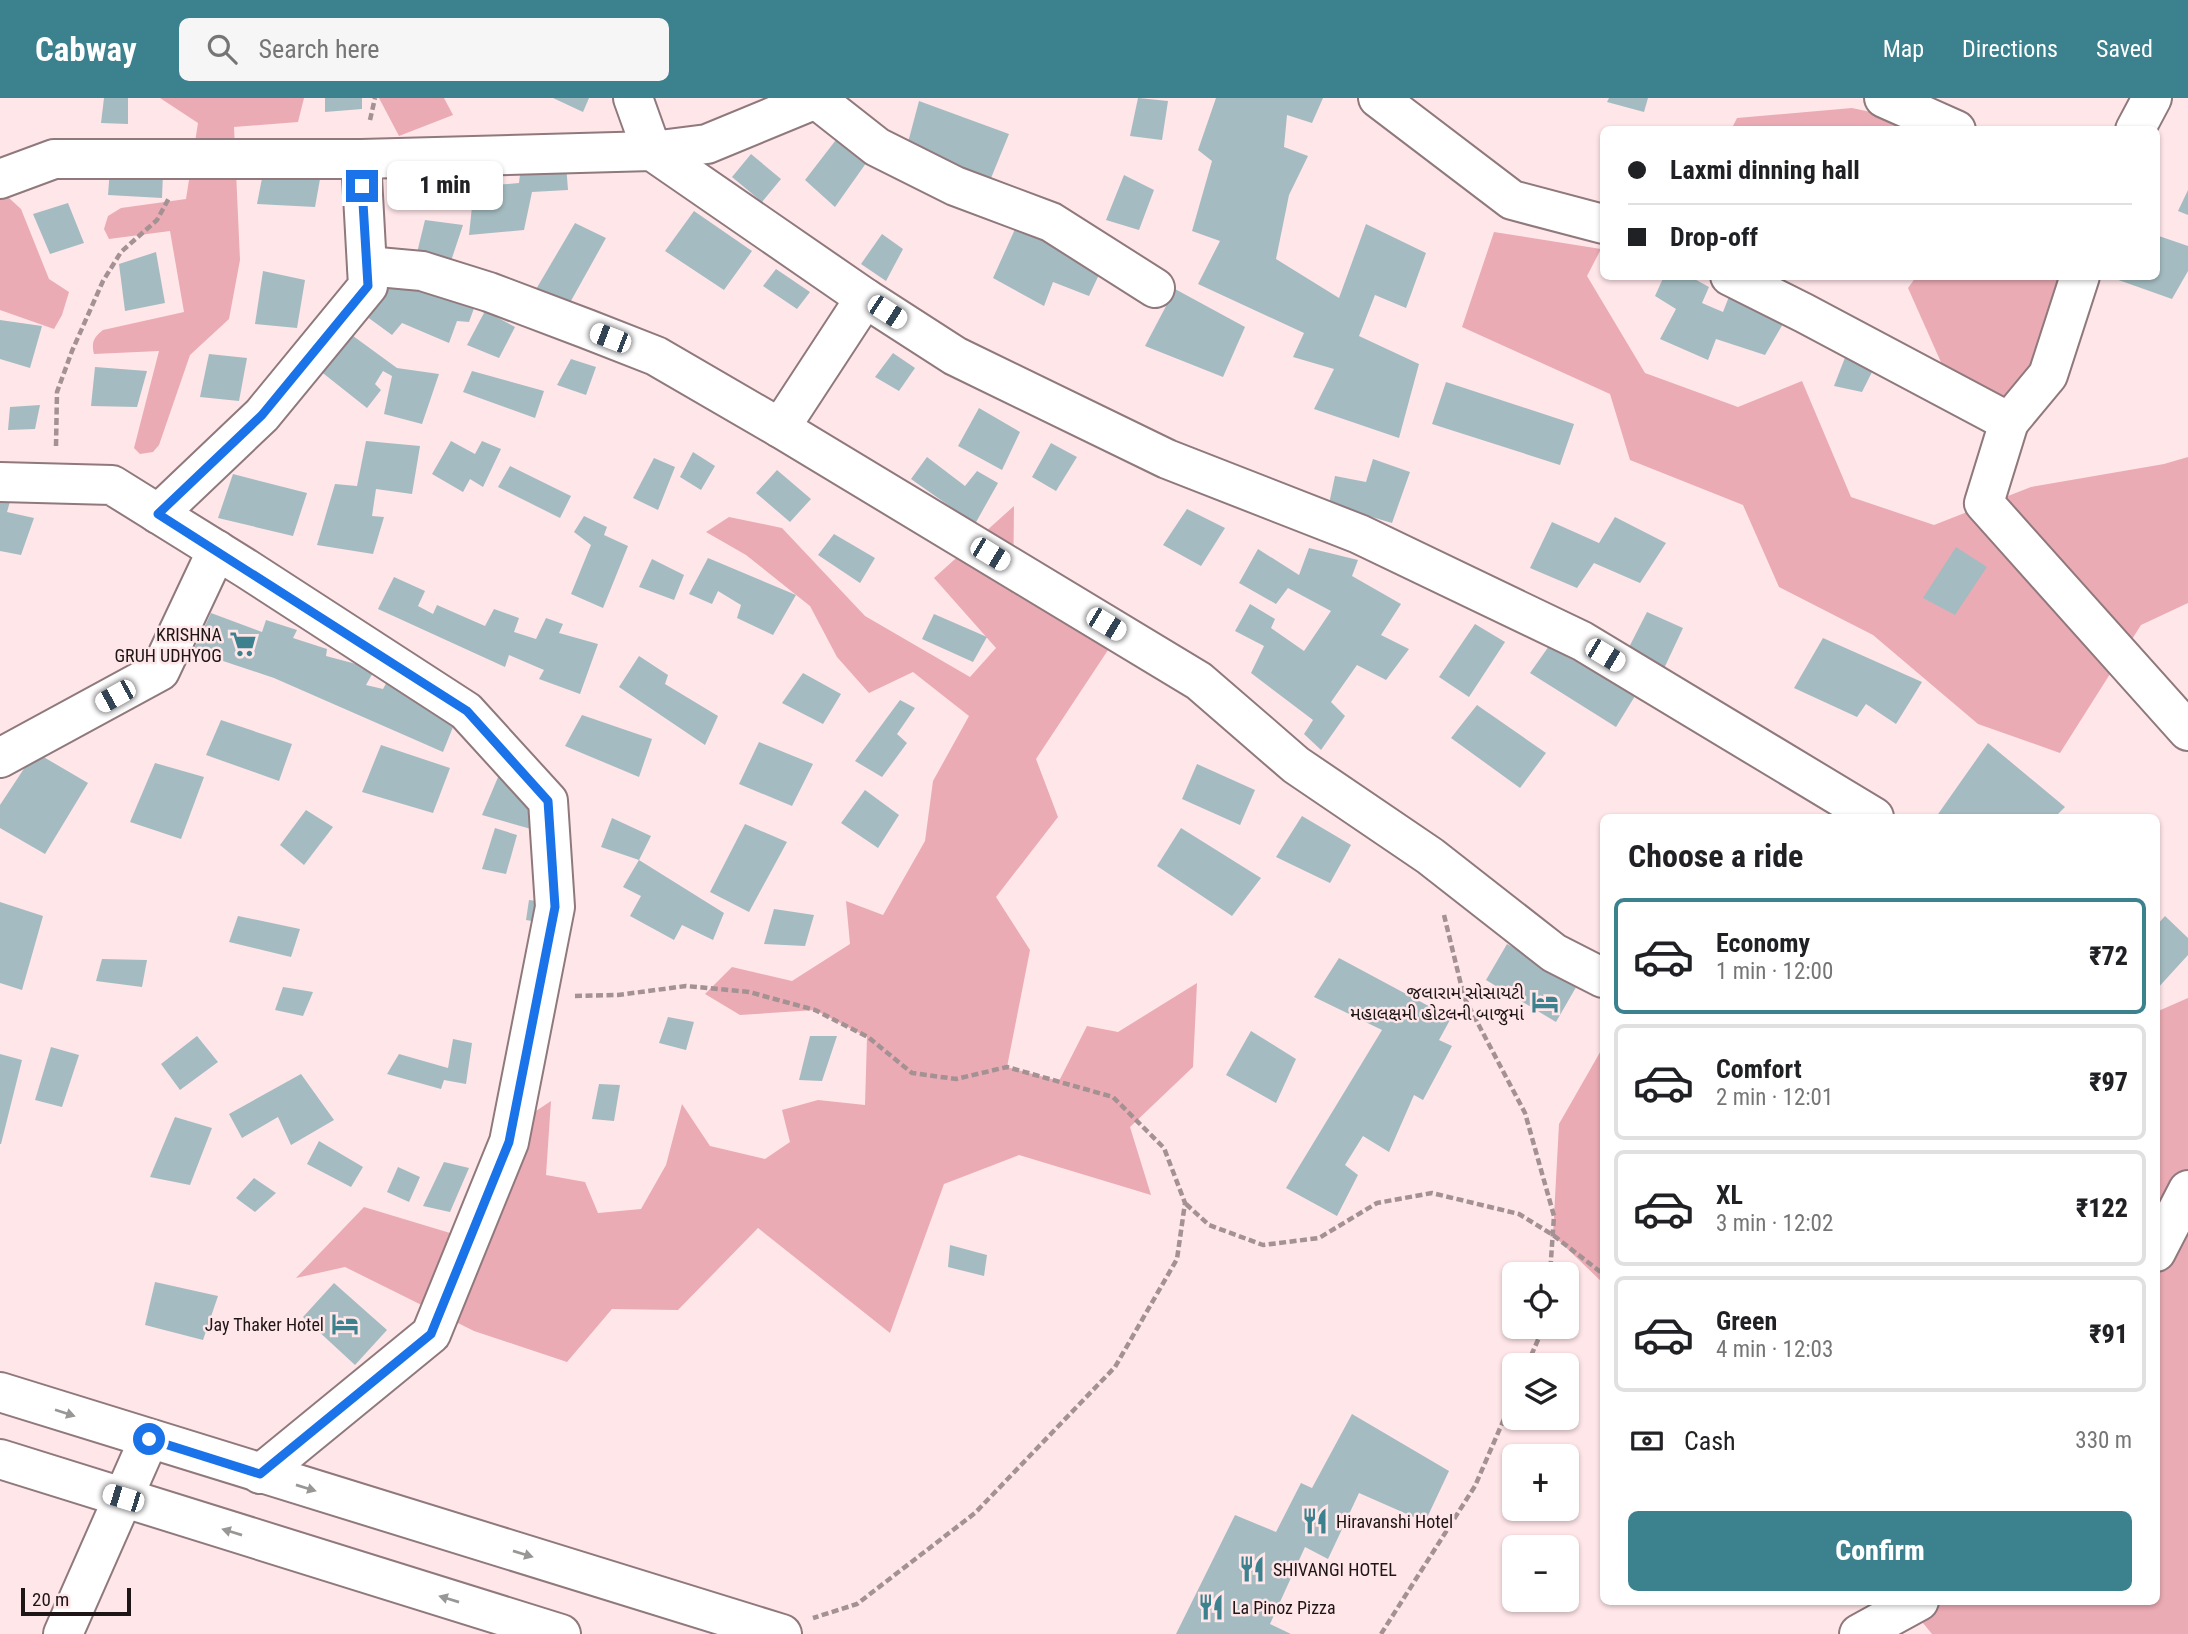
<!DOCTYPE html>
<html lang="en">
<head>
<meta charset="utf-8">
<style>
	body { margin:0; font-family:"Roboto Condensed","Noto Sans Gujarati",sans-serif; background:#f6f6f6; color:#202124; height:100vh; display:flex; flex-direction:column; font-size:26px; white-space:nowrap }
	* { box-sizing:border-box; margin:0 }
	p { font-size:23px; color:#757577 }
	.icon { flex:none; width:38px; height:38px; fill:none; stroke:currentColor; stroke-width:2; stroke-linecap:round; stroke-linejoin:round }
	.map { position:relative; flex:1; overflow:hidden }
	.side { position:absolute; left:1600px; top:716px; width:560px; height:791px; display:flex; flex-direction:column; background:#fff; border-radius:10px; box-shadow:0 2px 5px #0004 }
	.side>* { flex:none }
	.top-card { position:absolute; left:1600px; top:28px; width:560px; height:154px; border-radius:10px; box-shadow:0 2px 5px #0004; display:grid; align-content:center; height:154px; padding:0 28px; background:#fff }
	.buttons { position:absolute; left:1502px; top:1164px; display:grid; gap:14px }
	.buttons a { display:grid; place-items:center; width:77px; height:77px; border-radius:10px; background:#fff; box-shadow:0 2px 5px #0004; font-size:35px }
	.scale { position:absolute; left:21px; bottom:18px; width:110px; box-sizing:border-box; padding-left:7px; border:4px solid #1d1516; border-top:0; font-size:19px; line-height:24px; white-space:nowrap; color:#1d1516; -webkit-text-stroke:5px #ffe6e9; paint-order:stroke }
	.end { position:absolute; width:32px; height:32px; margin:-16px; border:9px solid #1a73e8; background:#fff; box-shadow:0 0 0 4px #fff }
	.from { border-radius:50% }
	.bubble { position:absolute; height:49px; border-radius:10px; background:#fff; box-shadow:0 2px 5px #0004; font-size:23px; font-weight:800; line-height:49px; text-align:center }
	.car { position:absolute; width:21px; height:42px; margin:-21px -10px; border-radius:9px; box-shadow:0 0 5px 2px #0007; background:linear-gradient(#fff 24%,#345 0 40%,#fff 0 76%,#345 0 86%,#fff 0) }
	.top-card b { display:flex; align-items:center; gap:24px; height:66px; font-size:26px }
	.top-card b+b { border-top:2px solid #e0e0e0 }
	.top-card i { width:18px; height:18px; background:#202124 }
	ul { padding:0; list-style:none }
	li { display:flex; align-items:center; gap:21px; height:116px; margin:0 14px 10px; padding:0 14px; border:4px solid #e0e0e0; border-radius:10px }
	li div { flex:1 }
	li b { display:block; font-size:26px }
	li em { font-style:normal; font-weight:800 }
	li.active { border-color:#3c818e }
	li>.icon { width:63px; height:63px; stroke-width:1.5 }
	h2 { padding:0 28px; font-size:32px; line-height:84px }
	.pay { display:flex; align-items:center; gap:18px; height:77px; padding:0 28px; font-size:26px }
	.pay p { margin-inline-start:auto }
	.button { display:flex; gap:14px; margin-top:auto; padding:14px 28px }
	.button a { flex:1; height:80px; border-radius:10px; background:#3c818e; color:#fff; font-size:28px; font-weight:800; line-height:80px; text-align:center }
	header { display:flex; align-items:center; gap:42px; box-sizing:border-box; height:98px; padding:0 35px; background:#3c818e; color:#fff }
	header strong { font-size:33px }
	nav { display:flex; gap:38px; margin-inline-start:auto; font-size:24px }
	.search { width:490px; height:63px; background:#f6f6f6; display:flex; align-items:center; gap:18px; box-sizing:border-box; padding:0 24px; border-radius:10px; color:#757577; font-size:26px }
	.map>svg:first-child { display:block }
	.green { fill:#ebabb4 }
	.building { fill:#a4bcc1 }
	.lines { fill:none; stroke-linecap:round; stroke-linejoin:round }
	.minor-casing { stroke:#8f797c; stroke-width:42 }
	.secondary-casing { stroke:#8f797c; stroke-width:42 }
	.trunk-casing { stroke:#8f797c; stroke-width:42 }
	.path { stroke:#a39193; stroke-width:4.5; stroke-dasharray:7 3.5; stroke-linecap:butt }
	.minor { stroke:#fff; stroke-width:38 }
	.secondary { stroke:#fff; stroke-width:38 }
	.trunk { stroke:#fff; stroke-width:38 }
	.oneway { fill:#999696 }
	.route { stroke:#1a73e8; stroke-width:9 }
	.labels { text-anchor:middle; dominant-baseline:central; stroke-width:5; stroke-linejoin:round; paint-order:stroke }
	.poi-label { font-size:18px; fill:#1d1516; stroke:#ffe6e9; text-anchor:end }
</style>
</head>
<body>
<header>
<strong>Cabway</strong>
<div class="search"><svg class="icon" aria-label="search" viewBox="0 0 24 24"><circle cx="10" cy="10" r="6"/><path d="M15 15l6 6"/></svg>Search here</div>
<nav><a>Map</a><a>Directions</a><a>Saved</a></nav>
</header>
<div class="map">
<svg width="2188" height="1536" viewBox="0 0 2188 1536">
	<rect width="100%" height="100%" fill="#ffe6e9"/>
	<g class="green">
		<path d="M160,0H304L298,24L234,29L240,162L229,221L190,257L159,347L153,354L140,356L134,350L159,253L94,256C91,244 94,239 103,232L184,214L170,133L109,141L104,131L108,118L121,110L186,101L198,25Z"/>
		<polygon points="379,0 444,0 453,17 399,38"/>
		<polygon points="1852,10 1950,31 1731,32 1737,20"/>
		<polygon points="0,99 9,100 21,111 49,181 69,194 62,217 54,231 0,212"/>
		<polygon points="1494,134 1601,151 1587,178 1645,275 1738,309 1802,283 1851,399 1934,427 2031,389 2164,366 2188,359 2188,505 2141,527 2060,655 1978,626 1873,537 1779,489 1743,407 1630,362 1610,296 1462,229"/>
		<polygon points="1916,179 2067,179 2009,324 1944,271 1908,190"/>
		<polygon points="1014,408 1013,495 1110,549 1036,661 1058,719 996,799 1030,852 1007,969 1059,983 1087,928 1118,934 1197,885 1193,969 1130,1029 1151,1097 1019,1057 944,1086 890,1235 758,1130 678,1212 612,1211 567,1264 474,1233 345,1169 296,1180 364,1109 470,1141 527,1019 551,1003 546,1077 585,1084 598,1115 641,1111 666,1067 682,1006 710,1048 765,1061 790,1044 782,1012 818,1002 865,1007 867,939 815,912 740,917 705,896 732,869 792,883 850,846 846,803 883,817 925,743 933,683 969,618 913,574 869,595 837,559 810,508 746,457 706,434 729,419 782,430 865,518 970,579 996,550 934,480"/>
		<polygon points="2188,900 2188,1536 1932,1536 1905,1503 2156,1503 2156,914"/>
		<polygon points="1603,949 1603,1185 1553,1137 1559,1026"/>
	</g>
	<g class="building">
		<polygon points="104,0 128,0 128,26 101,25"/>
		<polygon points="325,0 362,0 362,11 325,14"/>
		<polygon points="553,0 589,0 583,14"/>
		<polygon points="1138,0 1168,3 1162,42 1130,38"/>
		<polygon points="1216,0 1323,0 1312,25 1287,17 1284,49 1308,58 1289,97 1276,161 1339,200 1366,126 1426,155 1406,210 1375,197 1359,238 1419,266 1399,340 1314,311 1334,271 1293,259 1304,235 1198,186 1220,143 1192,133 1212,63 1198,52"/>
		<polygon points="1609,0 1648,0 1644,14 1607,4"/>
		<polygon points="919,3 1009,36 989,85 906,52"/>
		<polygon points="839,38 869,61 835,109 805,82"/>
		<polygon points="751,56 781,81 762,104 732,79"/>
		<polygon points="566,66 568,92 532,94 524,132 469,137 474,89 519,85 521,68"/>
		<polygon points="264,70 322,70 315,109 257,106"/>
		<polygon points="413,70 445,73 434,111 404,109"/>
		<polygon points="110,71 163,75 162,100 108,97"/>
		<polygon points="1124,77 1154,92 1139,132 1106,122"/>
		<polygon points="2188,92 2188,117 2178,113"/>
		<polygon points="68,105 84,145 50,156 33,116"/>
		<polygon points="694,113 752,153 724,192 665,153"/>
		<polygon points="1020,120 1103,168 1089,198 1053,184 1044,208 993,180"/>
		<polygon points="425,122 463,127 449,169 415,163"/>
		<polygon points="575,125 606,140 567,210 535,193"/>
		<polygon points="882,136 903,151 886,183 861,166"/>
		<polygon points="2156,137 2188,148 2188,173 2172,201 2110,179 2156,178"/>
		<polygon points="156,154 165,205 125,213 119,166"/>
		<polygon points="776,171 810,194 797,211 763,188"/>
		<polygon points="263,173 305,182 297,230 255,226"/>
		<polygon points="1664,178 1689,178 1709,189 1702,205 1723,214 1730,196 1784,224 1765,257 1716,241 1708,262 1660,241 1676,211 1655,198"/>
		<polygon points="394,180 477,202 469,224 457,223 449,245 402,225 392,237 366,218"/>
		<polygon points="1175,191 1245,229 1223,279 1145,248"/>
		<polygon points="485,213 515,229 499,260 467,247"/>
		<polygon points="0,222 42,228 30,270 0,261"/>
		<polygon points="349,235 397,270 439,276 422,326 384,316 392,278 383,273 375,286 381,292 367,310 319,272"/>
		<polygon points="893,255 915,270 899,293 875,279"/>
		<polygon points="209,256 247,260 239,303 200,299"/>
		<polygon points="1846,257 1874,270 1862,294 1834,288"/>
		<polygon points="571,261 596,269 586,297 557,287"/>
		<polygon points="95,269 147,273 137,309 91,308"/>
		<polygon points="472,273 544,293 535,320 463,294"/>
		<polygon points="1446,284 1574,326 1560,367 1432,326"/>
		<polygon points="40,307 35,331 8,332 10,309"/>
		<polygon points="979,310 1020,334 1002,372 958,348"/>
		<polygon points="366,343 420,348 412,396 376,391 372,418 384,419 373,456 317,447 335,386 357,388"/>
		<polygon points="451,343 475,356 482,343 501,351 483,389 470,381 463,394 432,376"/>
		<polygon points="1051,345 1077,359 1056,393 1032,379"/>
		<polygon points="693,354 715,368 701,392 680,379"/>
		<polygon points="927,359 965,388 977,373 998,385 975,426 911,381"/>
		<polygon points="654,360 675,369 658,412 633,400"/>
		<polygon points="1373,361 1410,374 1392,425 1329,406 1335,378 1366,384"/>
		<polygon points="510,368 571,398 560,420 498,389"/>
		<polygon points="777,372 811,401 790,424 756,395"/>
		<polygon points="233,376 307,395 293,438 218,420"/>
		<polygon points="0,392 13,393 7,414 34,420 21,457 0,453"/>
		<polygon points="1187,411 1225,430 1201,468 1163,447"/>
		<polygon points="584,418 607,429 604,437 628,448 603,510 571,496 591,447 574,434"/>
		<polygon points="1615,419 1666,445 1640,485 1594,465 1577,490 1530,470 1552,424 1599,445"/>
		<polygon points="834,436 875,460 860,485 818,457"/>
		<polygon points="1956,449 1987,469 1955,517 1923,500"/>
		<polygon points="1309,450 1358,462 1352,478 1401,506 1381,537 1409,551 1386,582 1357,567 1331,604 1345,618 1321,652 1304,636 1313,622 1251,575 1264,548 1235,533 1250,506 1275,521 1271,530 1304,553 1331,513 1288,490 1276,506 1239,485 1258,451 1299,477"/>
		<polygon points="708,460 796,497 773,537 737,520 741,507 718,493 712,506 689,496"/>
		<polygon points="652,461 684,477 674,502 639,489"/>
		<polygon points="394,479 425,493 418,508 433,516 437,507 485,528 494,511 519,520 514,534 536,541 546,520 563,526 559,535 598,546 580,596 539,581 544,572 509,557 505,569 378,511"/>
		<polygon points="1647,514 1683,530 1660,579 1624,559"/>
		<polygon points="211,515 262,534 266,522 297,532 293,540 327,551 326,558 375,571 366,587 383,591 389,580 459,614 443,654 274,580 193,553"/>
		<polygon points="934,516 987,539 973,564 922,541"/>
		<polygon points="1475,526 1505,544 1469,599 1439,579"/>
		<polygon points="1823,540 1922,584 1896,626 1866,606 1857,619 1794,590"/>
		<polygon points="1549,548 1635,598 1616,629 1530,575"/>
		<polygon points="639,558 668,577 665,586 718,618 705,647 619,589"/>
		<polygon points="803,575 841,596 823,626 782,605"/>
		<polygon points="900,602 915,610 897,636 907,645 882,679 855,663"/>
		<polygon points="1477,607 1546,655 1520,690 1451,640"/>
		<polygon points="582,617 652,641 639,679 565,648"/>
		<polygon points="221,622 292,646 279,683 206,657"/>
		<polygon points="759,644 813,666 792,708 739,686"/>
		<polygon points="1988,645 2065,709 2055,719 1936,719"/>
		<polygon points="381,647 450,670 433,715 362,694"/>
		<polygon points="35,654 88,685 45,756 0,730 0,707"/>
		<polygon points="155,665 204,679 181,741 130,724"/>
		<polygon points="504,665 539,706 531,731 482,717"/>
		<polygon points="1197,666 1255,692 1240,727 1182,701"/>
		<polygon points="865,692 899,717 878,750 841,725"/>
		<polygon points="306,712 333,729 304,767 280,747"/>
		<polygon points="1302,718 1351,747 1330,785 1276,759"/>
		<polygon points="612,720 651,738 639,762 601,749"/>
		<polygon points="745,726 787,744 749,814 710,794"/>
		<polygon points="495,730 517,737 506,776 482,771"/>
		<polygon points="1181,730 1261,780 1232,818 1157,768"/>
		<polygon points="639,762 724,815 713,842 682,827 674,842 630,818 641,798 623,789"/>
		<polygon points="529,802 545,804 543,825 526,822"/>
		<polygon points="0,804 43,818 22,892 0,885"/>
		<polygon points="774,811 814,817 805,848 764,846"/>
		<polygon points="238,818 300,831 291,859 229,844"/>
		<polygon points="2165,818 2188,840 2188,857 2156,892 2156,828"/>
		<polygon points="1507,846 1579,884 1556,924 1486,882"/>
		<polygon points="1339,860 1451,920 1439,942 1452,948 1423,1002 1414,997 1389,1054 1363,1038 1345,1067 1358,1077 1337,1118 1286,1090 1382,932 1314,899"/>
		<polygon points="102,861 147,862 142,889 96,883"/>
		<polygon points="283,889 313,894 303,918 275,912"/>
		<polygon points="668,919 694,924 686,952 659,945"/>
		<polygon points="1251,933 1296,961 1276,1005 1226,977"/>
		<polygon points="197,938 218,964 180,992 161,966"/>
		<polygon points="810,938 837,938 822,983 799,982"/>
		<polygon points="453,941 472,945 466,986 444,982 441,991 387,976 399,956 448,970"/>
		<polygon points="51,949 79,957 62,1009 35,1002"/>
		<polygon points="0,956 22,962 1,1046 0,1046"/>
		<polygon points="301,976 334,1022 291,1047 278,1019 242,1040 229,1016"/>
		<polygon points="599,986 620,987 614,1023 592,1021"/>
		<polygon points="175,1019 212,1030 190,1087 150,1079"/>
		<polygon points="319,1043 363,1069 351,1089 307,1066"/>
		<polygon points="444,1064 469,1070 450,1114 423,1108"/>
		<polygon points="398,1069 420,1079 409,1104 387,1094"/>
		<polygon points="254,1080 276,1095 255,1114 236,1100"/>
		<polygon points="950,1147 987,1157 984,1178 948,1169"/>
		<polygon points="155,1184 218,1198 203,1242 145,1227"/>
		<polygon points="334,1185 387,1232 355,1267 303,1219"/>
		<polygon points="1352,1316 1449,1373 1425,1424 1359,1395 1328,1461 1305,1449 1270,1526 1291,1536 1176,1536 1235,1417 1276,1434 1301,1385 1312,1390"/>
	</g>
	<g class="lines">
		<g class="minor-casing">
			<g id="minor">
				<polyline points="633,0 652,53 707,46 816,1 877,49 955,88 1051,124 1155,190"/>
				<polyline points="1378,0 1512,102 1603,126"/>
				<polyline points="1884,0 1956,32"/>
				<polyline points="2135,32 2152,0"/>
				<polyline points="0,81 54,61 361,61 652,53 865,200 955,258 1167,361 1359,436 1582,543 1874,719"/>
				<polyline points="367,168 422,173 489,194 587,231 656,258 780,330"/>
				<polyline points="1730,178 1804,215 2009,324 1984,405 2188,633"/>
				<polyline points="865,200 780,330 1199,583 1296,667 1430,758 1554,855 1603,880"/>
				<polyline points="2009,324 2048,277 2080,178"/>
				<polyline points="0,384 112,387 247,471 466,613 548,703 555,809 509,1044 431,1236 260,1376"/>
				<polyline points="158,416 262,317 368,188 361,61"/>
				<polyline points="0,660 160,573 217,452"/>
				<polyline points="2156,1154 2188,1092"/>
				<polyline points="1859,1536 1919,1503"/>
			</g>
		</g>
		<g class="secondary-casing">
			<polyline id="secondary" points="63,1536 149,1341"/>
		</g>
		<g class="trunk-casing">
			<g id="trunk">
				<polyline points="0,1294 782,1536"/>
				<polyline points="0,1361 561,1536"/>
			</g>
		</g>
		<g class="path">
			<polyline points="370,22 375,0"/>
			<polyline points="56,348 57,294 72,253 103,183 121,154 157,122 169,100"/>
			<polyline points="1444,817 1464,899 1525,1015 1554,1118 1550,1176"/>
			<polyline points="575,898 618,897 686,888 749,894 815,912 868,939 912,975 956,981 1007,969 1113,999 1164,1050 1185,1105 1177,1161 1115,1269 975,1415 857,1506 813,1520"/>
			<polyline points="1186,1106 1209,1127 1263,1147 1319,1140 1377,1105 1432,1095 1519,1116 1553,1137 1603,1176"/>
			<polyline points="1527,1267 1544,1228"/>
			<polyline points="1381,1536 1475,1388 1514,1298"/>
		</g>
		<use href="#minor" class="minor"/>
		<use href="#secondary" class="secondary"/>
		<use href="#trunk" class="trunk"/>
	</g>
	<defs><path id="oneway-solid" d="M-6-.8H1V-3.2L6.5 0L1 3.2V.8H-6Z" transform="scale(1.75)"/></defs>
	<g class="oneway">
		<use href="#oneway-solid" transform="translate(65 1315) rotate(18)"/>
		<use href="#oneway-solid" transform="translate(306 1390) rotate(17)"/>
		<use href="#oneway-solid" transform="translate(232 1434) rotate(-163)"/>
		<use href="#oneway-solid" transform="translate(523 1456) rotate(17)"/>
		<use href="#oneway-solid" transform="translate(449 1501) rotate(-163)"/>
	</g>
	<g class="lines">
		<polyline class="route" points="149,1341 260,1376 431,1236 509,1044 555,809 548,703 467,613 158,416 262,317 368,188 362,88"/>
	</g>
	<defs>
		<g id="supermarket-bare" transform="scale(2.1)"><path d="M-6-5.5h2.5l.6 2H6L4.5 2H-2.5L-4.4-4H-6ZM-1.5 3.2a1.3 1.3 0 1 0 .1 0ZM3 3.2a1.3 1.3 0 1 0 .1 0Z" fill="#3c818e" stroke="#ffe6e9" stroke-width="2.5" paint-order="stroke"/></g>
		<g id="hotel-bare" transform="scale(2.1)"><path d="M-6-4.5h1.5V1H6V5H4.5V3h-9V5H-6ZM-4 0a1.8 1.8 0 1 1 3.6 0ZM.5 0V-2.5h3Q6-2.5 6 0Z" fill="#3c818e" stroke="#ffe6e9" stroke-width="2.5" paint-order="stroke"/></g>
		<g id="restaurant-bare" transform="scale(2.1)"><path d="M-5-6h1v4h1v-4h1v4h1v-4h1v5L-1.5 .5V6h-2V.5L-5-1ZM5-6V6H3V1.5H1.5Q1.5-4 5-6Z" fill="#3c818e" stroke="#ffe6e9" stroke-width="2.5" paint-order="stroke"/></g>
	</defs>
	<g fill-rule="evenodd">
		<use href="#supermarket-bare" x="243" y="546"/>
		<use href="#hotel-bare" x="1545" y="904"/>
		<use href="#hotel-bare" x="345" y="1226"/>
		<use href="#restaurant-bare" x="1315" y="1423"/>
		<use href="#restaurant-bare" x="1252" y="1471"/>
		<use href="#restaurant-bare" x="1211" y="1509"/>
	</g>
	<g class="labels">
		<g class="poi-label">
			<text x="222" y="536">KRISHNA<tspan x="222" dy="21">GRUH UDHYOG</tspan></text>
			<text x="1524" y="894">જલારામ સોસાયટી<tspan x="1524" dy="21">મહાલ‌ક્ષમી હોટલની બાજુમાં</tspan></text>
			<text x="324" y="1226">Jay Thaker Hotel</text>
			<text x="1336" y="1423" text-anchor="start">Hiravanshi Hotel</text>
			<text x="1273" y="1471" text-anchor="start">SHIVANGI HOTEL</text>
			<text x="1232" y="1509" text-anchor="start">La Pinoz Pizza</text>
		</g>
	</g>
</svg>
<div class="buttons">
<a><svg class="icon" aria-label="locate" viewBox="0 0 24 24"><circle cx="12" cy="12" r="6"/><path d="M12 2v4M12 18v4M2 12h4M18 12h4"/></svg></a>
<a><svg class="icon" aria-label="layers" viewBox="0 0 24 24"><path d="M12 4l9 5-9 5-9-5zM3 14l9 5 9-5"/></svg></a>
<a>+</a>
<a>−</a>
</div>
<div class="scale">20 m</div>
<i class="end from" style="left:149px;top:1341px"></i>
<i class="end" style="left:362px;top:88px"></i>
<div class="bubble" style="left:387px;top:63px;width:116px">1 min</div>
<i class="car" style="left:887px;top:214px;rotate:123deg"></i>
<i class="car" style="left:610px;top:240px;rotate:291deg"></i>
<i class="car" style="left:990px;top:456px;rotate:121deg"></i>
<i class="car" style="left:1106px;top:526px;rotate:121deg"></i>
<i class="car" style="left:1605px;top:557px;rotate:121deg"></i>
<i class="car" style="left:115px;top:598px;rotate:241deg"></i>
<i class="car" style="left:123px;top:1400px;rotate:287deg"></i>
<div class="top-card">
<b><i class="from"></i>Laxmi dinning hall</b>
<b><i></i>Drop-off</b>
</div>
<section class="side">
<h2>Choose a ride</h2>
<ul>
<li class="active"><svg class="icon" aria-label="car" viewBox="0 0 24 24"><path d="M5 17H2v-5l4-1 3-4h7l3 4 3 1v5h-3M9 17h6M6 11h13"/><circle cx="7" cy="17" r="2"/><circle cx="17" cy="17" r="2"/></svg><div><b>Economy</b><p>1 min · 12:00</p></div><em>₹72</em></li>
<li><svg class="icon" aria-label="car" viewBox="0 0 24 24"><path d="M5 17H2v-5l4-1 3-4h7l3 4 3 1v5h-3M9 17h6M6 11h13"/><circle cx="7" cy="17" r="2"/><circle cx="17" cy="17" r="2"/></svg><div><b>Comfort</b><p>2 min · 12:01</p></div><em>₹97</em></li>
<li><svg class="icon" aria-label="car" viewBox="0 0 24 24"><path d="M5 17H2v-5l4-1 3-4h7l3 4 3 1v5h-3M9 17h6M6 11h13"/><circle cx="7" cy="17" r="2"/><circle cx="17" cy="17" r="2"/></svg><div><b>XL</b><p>3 min · 12:02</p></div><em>₹122</em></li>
<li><svg class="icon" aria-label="car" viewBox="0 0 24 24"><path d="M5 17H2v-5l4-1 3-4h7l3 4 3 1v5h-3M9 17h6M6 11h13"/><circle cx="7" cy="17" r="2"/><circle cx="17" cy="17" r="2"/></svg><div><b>Green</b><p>4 min · 12:03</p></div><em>₹91</em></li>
</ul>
<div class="pay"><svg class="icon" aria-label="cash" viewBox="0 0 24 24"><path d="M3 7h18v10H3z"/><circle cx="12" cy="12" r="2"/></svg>Cash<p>330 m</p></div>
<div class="button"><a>Confirm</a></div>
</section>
</div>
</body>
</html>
